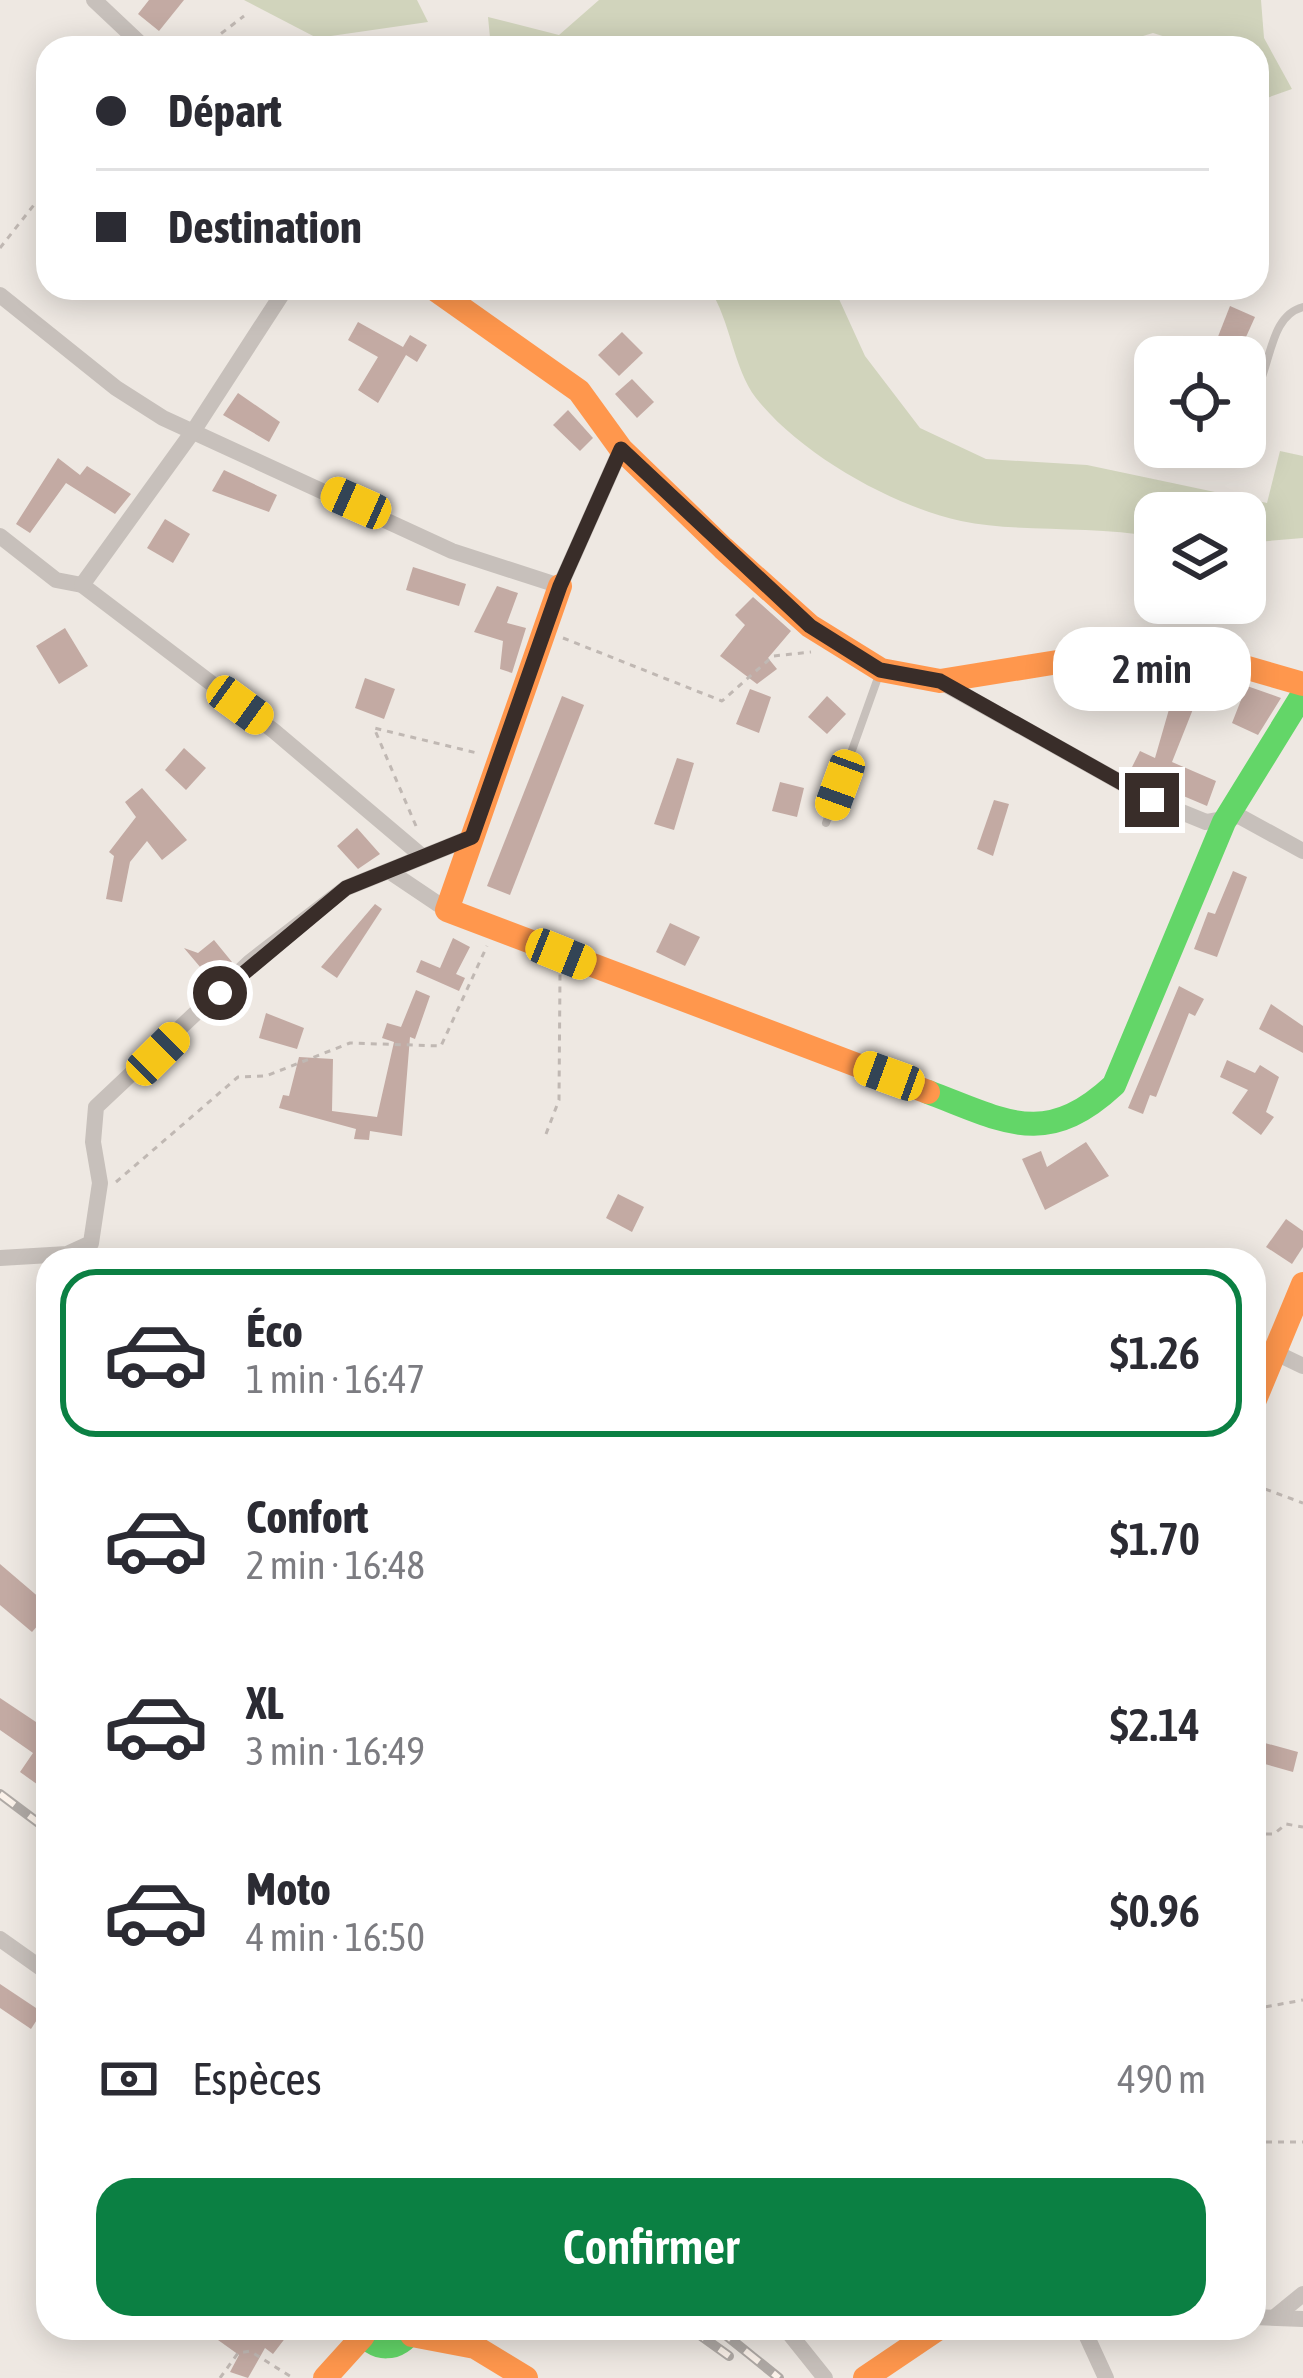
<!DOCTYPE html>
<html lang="fr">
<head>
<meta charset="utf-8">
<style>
	body { margin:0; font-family:"Asap Condensed",sans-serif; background:#f7f7f7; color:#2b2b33; height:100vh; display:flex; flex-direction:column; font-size:45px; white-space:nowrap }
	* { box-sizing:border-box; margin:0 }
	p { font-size:39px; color:#7c7c81 }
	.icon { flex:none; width:66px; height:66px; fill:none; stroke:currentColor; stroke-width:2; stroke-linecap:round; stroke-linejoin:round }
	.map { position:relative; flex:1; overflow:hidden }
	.drawer { position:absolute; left:36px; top:1248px; width:1230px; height:1092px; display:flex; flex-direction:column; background:#fff; border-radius:36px; box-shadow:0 6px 30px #0003 }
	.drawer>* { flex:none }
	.top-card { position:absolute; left:36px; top:36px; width:1233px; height:264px; border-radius:36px; box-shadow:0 6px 30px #0003; display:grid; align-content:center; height:264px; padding:0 60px; background:#fff }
	.tools { position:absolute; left:1134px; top:336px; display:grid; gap:24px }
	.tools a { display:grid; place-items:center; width:132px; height:132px; border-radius:24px; background:#fff; box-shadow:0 6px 30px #0003; font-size:60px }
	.end { position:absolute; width:54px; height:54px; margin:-27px; border:15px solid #392d29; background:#fff; box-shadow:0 0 0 6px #fff }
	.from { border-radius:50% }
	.bubble { position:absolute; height:84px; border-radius:36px; background:#fff; box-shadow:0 6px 30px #0003; font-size:39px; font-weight:600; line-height:84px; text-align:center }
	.car { position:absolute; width:36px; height:72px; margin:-36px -18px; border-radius:15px; box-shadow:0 0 9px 3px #0007; background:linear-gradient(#f5c518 24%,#345 0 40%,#f5c518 0 76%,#345 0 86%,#f5c518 0) }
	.top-card b { display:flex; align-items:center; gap:42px; height:114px; font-size:45px }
	.top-card b+b { border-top:3px solid #e1e1e2 }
	.top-card i { width:30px; height:30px; background:#2b2b33 }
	ul { padding:21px 0 0; list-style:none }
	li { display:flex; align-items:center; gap:36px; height:168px; margin:0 24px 18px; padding:0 36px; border:6px solid transparent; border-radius:36px }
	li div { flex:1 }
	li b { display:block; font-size:45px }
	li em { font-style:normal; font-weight:600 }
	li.current { border-color:#0b8043 }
	li>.icon { width:108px; height:108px; stroke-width:1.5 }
	.pay { display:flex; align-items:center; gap:30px; height:132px; padding:0 60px; font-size:45px }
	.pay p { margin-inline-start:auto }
	.action { display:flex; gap:24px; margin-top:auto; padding:24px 60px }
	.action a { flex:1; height:138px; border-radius:36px; background:#0b8043; color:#fff; font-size:48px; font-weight:600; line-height:138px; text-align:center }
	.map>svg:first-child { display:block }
	.green { fill:#d1d4bc }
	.building { fill:#c3aaa3 }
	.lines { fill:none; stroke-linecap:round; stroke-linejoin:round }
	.path { stroke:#c0b8b3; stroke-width:3; stroke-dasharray:6 6; stroke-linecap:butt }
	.lane { stroke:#c7c0bb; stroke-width:8 }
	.street { stroke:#c7c0bb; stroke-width:16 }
	.fast { stroke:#63d668; stroke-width:24 }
	.slow { stroke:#ff974d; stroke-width:24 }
	.rail-casing { stroke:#afa9a5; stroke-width:10 }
	.rail { stroke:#fbf2ea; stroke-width:6; stroke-dasharray:18; stroke-linecap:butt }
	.route { stroke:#392d29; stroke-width:15 }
</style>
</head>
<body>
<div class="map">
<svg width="1303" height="2378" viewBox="0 0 1303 2378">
	<rect width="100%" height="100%" fill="#eee8e2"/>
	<g class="green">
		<polygon points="244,0 417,0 428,22 317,38"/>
		<polygon points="599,0 1261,0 1264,38 1292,89 1264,99 1257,92 1257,48 1201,48 1153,33 1103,48 491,48 488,17 559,35"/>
		<path d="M709,288H834L865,356L920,428L986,459L1087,465L1267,503L1280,451L1303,456V538L1245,543V513H1155V537C1091,525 1018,533 961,521C892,506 800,454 756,398C733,368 731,321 709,288Z"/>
	</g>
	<g class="building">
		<polygon points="149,0 184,0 159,31 138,14"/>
		<polygon points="1230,306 1255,317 1237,357 1210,357"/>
		<polygon points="358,322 403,347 410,335 427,345 417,362 406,355 378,403 358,390 378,357 348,340"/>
		<polygon points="622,332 643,353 619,376 598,355"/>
		<polygon points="632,379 654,402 637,418 615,394"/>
		<polygon points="238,393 280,422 269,442 223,415"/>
		<polygon points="568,410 593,438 580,451 553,425"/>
		<polygon points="58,458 80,475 87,466 131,494 115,514 66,483 30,533 16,524"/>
		<polygon points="224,470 277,495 269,512 212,491"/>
		<polygon points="165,519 190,534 173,563 147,548"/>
		<polygon points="413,567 466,584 459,606 406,590"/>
		<polygon points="497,586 518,593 507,623 526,628 512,673 500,669 503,641 474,632"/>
		<polygon points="753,597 791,631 768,658 777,669 757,684 720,656 745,625 735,615"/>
		<polygon points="65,628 88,666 59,684 36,646"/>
		<polygon points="365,678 395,689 384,719 355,708"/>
		<polygon points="1230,680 1281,698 1258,735 1232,723 1241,700 1225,693"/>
		<polygon points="750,689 771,697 759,733 736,724"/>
		<polygon points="1174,692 1197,699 1172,762 1216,781 1207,806 1129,773 1140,751 1155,758"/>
		<polygon points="562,696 584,705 510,895 487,886"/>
		<polygon points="827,696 846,714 827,734 808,717"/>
		<polygon points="184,748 206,768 186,790 165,770"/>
		<polygon points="677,758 694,763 674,830 654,824"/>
		<polygon points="780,782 804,788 797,817 772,811"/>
		<polygon points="142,788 187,840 162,860 147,841 130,862 122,902 106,899 114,856 109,852 136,817 125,802"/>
		<polygon points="994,800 1009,804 993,856 977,849"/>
		<polygon points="357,828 380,854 358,869 337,846"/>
		<polygon points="1233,871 1247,877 1217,957 1194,949 1208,912 1215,914"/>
		<polygon points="375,904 382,909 337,978 321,967"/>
		<polygon points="670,923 700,937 685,966 656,952"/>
		<polygon points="453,938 470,947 456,974 465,978 459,991 416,972 421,960 440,968"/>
		<polygon points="214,940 232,962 212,981 184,948 198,953"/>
		<polygon points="1179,986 1204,999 1195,1016 1189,1013 1156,1097 1150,1095 1143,1114 1128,1108"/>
		<polygon points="416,990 430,996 415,1039 410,1037 402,1136 370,1131 369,1140 354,1139 356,1129 279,1108 283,1095 289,1096 299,1057 333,1059 332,1111 377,1117 394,1042 382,1038 387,1023 401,1027"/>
		<polygon points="1271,1004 1303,1026 1303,1053 1259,1029"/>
		<polygon points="266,1013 304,1028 297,1049 259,1038"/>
		<polygon points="1227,1060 1255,1073 1260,1065 1279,1077 1266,1112 1274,1117 1261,1135 1232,1113 1248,1090 1220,1077"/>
		<polygon points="1086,1142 1109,1176 1045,1210 1022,1159 1041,1151 1047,1167"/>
		<polygon points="618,1194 644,1207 632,1232 606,1218"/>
		<polygon points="1286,1219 1303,1231 1303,1247 1292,1264 1266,1247"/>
		<polygon points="0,1564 48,1605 48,1614 32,1632 0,1605"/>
		<polygon points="0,1698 48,1730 48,1792 20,1772 33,1753 0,1730"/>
		<polygon points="1254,1740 1298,1752 1293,1772 1254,1761"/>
		<polygon points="0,1984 42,2012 31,2029 0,2008"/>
		<polygon points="227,2328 293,2328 273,2354 265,2348 248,2378 230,2372 239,2355 218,2340"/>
	</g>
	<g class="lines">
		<g class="path">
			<polyline points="202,48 244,16"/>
			<polyline points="0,248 48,187"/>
			<polyline points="563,638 722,701 773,656 811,652"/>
			<polyline points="416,826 374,728 477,753"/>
			<polyline points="546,1134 559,1100 560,974"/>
			<polyline points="116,1182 238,1077 266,1076 350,1043 441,1046 487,946"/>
			<polyline points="1254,1485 1303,1503"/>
			<polyline points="1254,1834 1274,1834 1286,1824 1303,1827"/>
			<polyline points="1254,2009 1303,2000"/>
			<polyline points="1254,2142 1303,2142"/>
			<polyline points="220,2378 238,2353 250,2351 293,2378"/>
		</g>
		<g class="lane">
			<path d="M1253,395C1272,368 1268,316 1303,307"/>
			<polyline points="826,823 880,672"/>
		</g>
		<g class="street">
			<polyline points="94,0 145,48"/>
			<polyline points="0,295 116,388 163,418 452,551 560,586 621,449"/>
			<polyline points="0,536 56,580 82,585 274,731 423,857"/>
			<polyline points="82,585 194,430 286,288"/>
			<polyline points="941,682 1152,800 1206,822 1239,816 1303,851"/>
			<polyline points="389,871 447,910"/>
			<polyline points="0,1258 67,1254 91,1243 100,1183 93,1142 96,1107 250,962 346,888 472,837"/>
			<polyline points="1276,1353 1303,1366"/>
			<polyline points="0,1939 48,1973"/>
			<polyline points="1276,2316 1303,2294"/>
			<polyline points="1254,2317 1303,2319"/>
			<polyline points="785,2328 825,2378"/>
			<polyline points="1083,2328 1106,2378"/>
		</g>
		<g class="fast">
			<path d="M928,1092C1005,1121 1045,1149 1114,1085L1224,822L1303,694"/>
			<path d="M359,2328C375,2353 398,2352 414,2328"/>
		</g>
		<g class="slow">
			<polyline points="433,288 579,391 621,449 723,548 810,626 881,670 940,681 1126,651 1192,652 1303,684"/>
			<polyline points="560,586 447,910 928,1092"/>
			<polyline points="1254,1402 1303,1284"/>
			<polyline points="412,2335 475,2347 526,2378"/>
			<polyline points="325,2378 363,2336"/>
			<polyline points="865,2378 939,2328"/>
		</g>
		<g class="rail-casing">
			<g id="rail">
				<polyline points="0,1794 48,1830"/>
				<polyline points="690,2328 729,2356"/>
				<polyline points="717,2328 779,2378"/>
			</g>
		</g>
		<use href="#rail" class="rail"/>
	</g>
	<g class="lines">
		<polyline class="route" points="220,993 346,888 472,837 560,586 621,449 810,626 880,670 940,681 1152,800"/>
	</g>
</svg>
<div class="tools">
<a><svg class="icon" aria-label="locate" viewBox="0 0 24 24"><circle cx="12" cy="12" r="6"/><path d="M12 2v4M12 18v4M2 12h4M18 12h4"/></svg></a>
<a><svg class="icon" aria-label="layers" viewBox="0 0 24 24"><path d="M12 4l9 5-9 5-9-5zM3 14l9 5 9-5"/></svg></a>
</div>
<i class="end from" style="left:220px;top:993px"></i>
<i class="end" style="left:1152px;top:800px"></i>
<div class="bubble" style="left:1053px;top:627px;width:198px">2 min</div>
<i class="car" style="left:356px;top:503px;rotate:294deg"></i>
<i class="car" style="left:240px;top:705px;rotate:126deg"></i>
<i class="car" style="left:840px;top:785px;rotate:200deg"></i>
<i class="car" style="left:561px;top:954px;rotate:112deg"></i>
<i class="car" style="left:158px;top:1054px;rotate:45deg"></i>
<i class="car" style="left:889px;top:1076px;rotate:290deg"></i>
<div class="top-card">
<b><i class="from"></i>Départ</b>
<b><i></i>Destination</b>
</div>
<section class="drawer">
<ul>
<li class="current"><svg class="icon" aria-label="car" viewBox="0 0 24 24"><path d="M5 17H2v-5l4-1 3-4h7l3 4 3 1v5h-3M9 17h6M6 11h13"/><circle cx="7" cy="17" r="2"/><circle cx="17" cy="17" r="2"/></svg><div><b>Éco</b><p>1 min · 16:47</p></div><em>$1.26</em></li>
<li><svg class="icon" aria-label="car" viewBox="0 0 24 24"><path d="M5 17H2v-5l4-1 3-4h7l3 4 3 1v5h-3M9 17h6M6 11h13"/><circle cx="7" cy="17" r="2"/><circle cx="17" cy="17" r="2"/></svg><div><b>Confort</b><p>2 min · 16:48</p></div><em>$1.70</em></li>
<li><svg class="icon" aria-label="car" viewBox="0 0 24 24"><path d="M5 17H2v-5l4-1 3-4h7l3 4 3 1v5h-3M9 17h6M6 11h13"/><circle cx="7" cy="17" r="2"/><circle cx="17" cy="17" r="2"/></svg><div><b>XL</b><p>3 min · 16:49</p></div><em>$2.14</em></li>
<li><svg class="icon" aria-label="car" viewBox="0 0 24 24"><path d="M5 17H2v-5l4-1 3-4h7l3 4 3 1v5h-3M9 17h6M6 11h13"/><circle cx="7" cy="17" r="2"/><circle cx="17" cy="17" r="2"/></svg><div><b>Moto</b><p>4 min · 16:50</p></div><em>$0.96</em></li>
</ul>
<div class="pay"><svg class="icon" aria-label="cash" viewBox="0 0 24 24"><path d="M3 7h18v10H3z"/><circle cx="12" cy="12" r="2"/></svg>Espèces<p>490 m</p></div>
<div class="action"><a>Confirmer</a></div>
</section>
</div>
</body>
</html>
